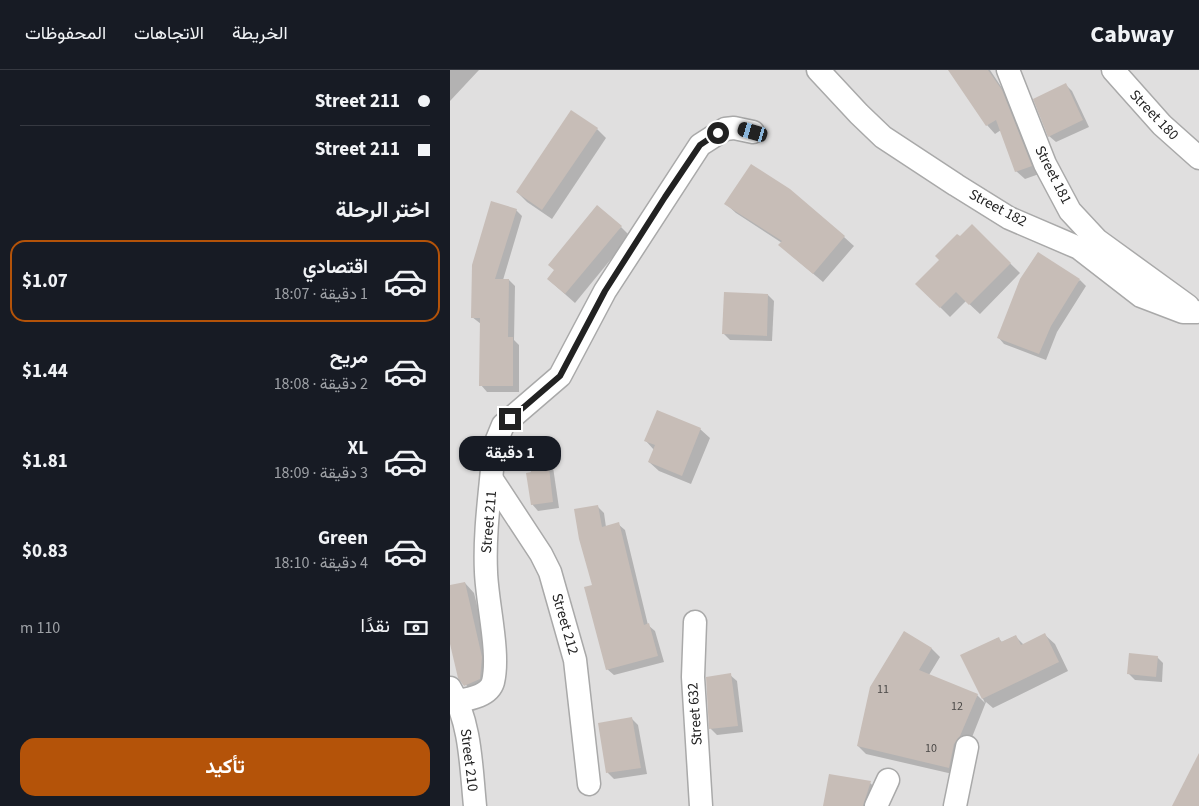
<!DOCTYPE html>
<html lang="ar">
<head>
<meta charset="utf-8">
<style>
	body { margin:0; font-family:"Source Sans 3",Vazirmatn,sans-serif; background:#20242c; color:#f1f3f6; direction:rtl; height:100vh; display:flex; flex-direction:column; font-size:19px; white-space:nowrap }
	* { box-sizing:border-box; margin:0 }
	p { font-size:16px; color:#9ea1a6 }
	.icon { flex:none; width:28px; height:28px; fill:none; stroke:currentColor; stroke-width:2; stroke-linecap:round; stroke-linejoin:round }
	.map { position:relative; flex:1; overflow:hidden; direction:ltr }
	.sheet { display:flex; flex-direction:column; background:#171b24; width:450px }
	.sheet>* { flex:none }
	.hud { display:grid; align-content:center; height:110px; padding:0 20px; background:#171b24 }
	.end { position:absolute; width:22px; height:22px; margin:-11px; border:6px solid #222; background:#fff; box-shadow:0 0 0 2px #fff }
	.from { border-radius:50% }
	.bubble { position:absolute; height:35px; border-radius:15px; background:#171b24; box-shadow:0 1px 4px #0004; font-size:16px; font-weight:700; line-height:35px; text-align:center; direction:rtl }
	.car { position:absolute; width:15px; height:30px; margin:-15px -8px; border-radius:6px; box-shadow:0 0 4px 1px #0007; background:linear-gradient(#222 24%,#8ab4d8 0 40%,#222 0 76%,#8ab4d8 0 86%,#222 0) }
	.hud b { display:flex; align-items:center; gap:18px; height:48px; font-size:19px }
	.hud b+b { border-top:1px solid #363941 }
	.hud i { width:12px; height:12px; background:#f1f3f6 }
	ul { padding:0; list-style:none }
	li { display:flex; align-items:center; gap:15px; height:82px; margin:0 10px 8px; padding:0 10px; border:2px solid transparent; border-radius:15px }
	li div { flex:1 }
	li b { display:block; font-size:19px }
	li em { font-style:normal; font-weight:700 }
	li.current { border-color:#b45309 }
	li>.icon { width:45px; height:45px; stroke-width:1.5 }
	h2 { padding:0 20px; font-size:22px; line-height:60px }
	.pay { display:flex; align-items:center; gap:12px; height:55px; padding:0 20px; font-size:19px }
	.pay p { margin-inline-start:auto }
	.button { display:flex; gap:10px; margin-top:auto; padding:10px 20px }
	.button a { flex:1; height:58px; border-radius:15px; background:#b45309; color:#fff; font-size:20px; font-weight:700; line-height:58px; text-align:center }
	header { display:flex; align-items:center; gap:30px; box-sizing:border-box; height:70px; padding:0 25px; background:#171b24; border-bottom:1px solid #363941 }
	header strong { font-size:24px }
	nav { display:flex; gap:28px; margin-inline-start:auto; font-size:18px }
	main { display:flex; flex:1; min-height:0 }
	.map>svg:first-child { display:block }
	.residential { fill:#e0dfdf }
	.shadow { fill:#0003 }
	.building { fill:#c7bdb7 }
	.lines { fill:none; stroke-linecap:round; stroke-linejoin:round }
	.minor-casing { stroke:#a9a9a9; stroke-width:25 }
	.minor { stroke:#fff; stroke-width:22 }
	.route { stroke:#222; stroke-width:6 }
	.labels { text-anchor:middle; dominant-baseline:central; stroke-width:5; stroke-linejoin:round; paint-order:stroke }
	.number-label { font-size:12px; fill:#4b4947 }
	.street-label { font-size:15px; fill:#222; stroke:#fff }
</style>
</head>
<body>
<header>
<strong>Cabway</strong>
<nav><a>الخريطة</a><a>الاتجاهات</a><a>المحفوظات</a></nav>
</header>
<main>
<div class="map">
<svg width="749" height="736" viewBox="0 0 749 736">
	<rect width="100%" height="100%" fill="#f2eee8"/>
	<rect class="residential" x="0" y="0" width="749" height="736"/>
	<g class="shadow">
		<polygon points="0,0 29,0 0,31"/>
		<polygon points="500,0 540,0 560,30 589,104 575,109 566,101 551,60 545,64 537,55"/>
		<polygon points="616,15 622,21 639,57 606,72 599,66"/>
		<polygon points="147,59 156,68 102,149 77,132 67,122"/>
		<polygon points="276,134 394,167 404,176 373,212 340,184 332,173 286,143"/>
		<polygon points="66,140 72,146 53,210 59,210 65,216 64,270 69,275 69,322 37,322 31,315 31,254 22,247"/>
		<polygon points="522,156 570,203 530,244 516,231 500,247 467,214"/>
		<polygon points="171,157 180,166 125,233 98,209"/>
		<polygon points="630,210 636,216 607,262 596,290 554,274 548,267"/>
		<polygon points="318,225 324,231 322,271 280,270 273,263"/>
		<polygon points="250,359 260,368 241,414 209,401 199,392 204,380 196,371"/>
		<polygon points="97,391 103,397 109,438 88,441 82,434 82,403"/>
		<polygon points="147,436 154,443 156,457 168,454 175,460 198,555 205,561 214,592 164,605 157,599 144,516"/>
		<polygon points="15,513 24,523 41,592 25,625 9,607 0,569 0,517"/>
		<polygon points="455,563 482,579 490,587 479,605 527,625 535,633 512,586 548,568 552,572 565,566 574,575 595,565 605,574 618,601 543,638 536,632 507,705 416,684 408,676"/>
		<polygon points="707,587 713,593 712,612 685,610 678,603"/>
		<polygon points="280,605 287,611 293,662 267,665 261,659 257,608"/>
		<polygon points="182,649 188,655 197,704 164,709 158,703 149,654"/>
		<polygon points="420,713 430,722 425,736 374,736"/>
	</g>
	<g class="building">
		<polygon points="498,0 538,0 552,20 582,96 565,102 546,50 536,56"/>
		<polygon points="616,13 633,50 598,67 583,29"/>
		<polygon points="121,40 148,58 92,140 66,122"/>
		<polygon points="301,94 340,119 395,166 363,204 328,175 332,171 274,134"/>
		<polygon points="41,131 67,139 45,209 59,209 58,267 63,267 63,316 29,316 30,248 21,248 22,195"/>
		<polygon points="147,135 172,156 115,224 97,209 104,200 98,195"/>
		<polygon points="522,154 561,193 519,235 506,222 490,238 465,214 489,190 485,186 507,164 510,166"/>
		<polygon points="588,182 630,209 601,256 589,284 547,268 570,209"/>
		<polygon points="274,222 318,224 317,266 272,264"/>
		<polygon points="207,340 251,358 232,406 198,392 205,375 194,371"/>
		<polygon points="98,389 103,432 81,435 76,403 81,402 79,391"/>
		<polygon points="148,435 152,457 169,452 194,555 199,553 208,586 156,600 134,517 142,515 129,469 124,439"/>
		<polygon points="15,512 32,587 30,609 14,616 8,608 0,574 0,515"/>
		<polygon points="454,561 482,578 469,600 528,624 510,666 504,674 499,698 407,676 420,617"/>
		<polygon points="595,563 609,592 532,629 510,585 549,567 551,572 566,565 571,575"/>
		<polygon points="679,583 708,586 706,607 677,604"/>
		<polygon points="281,603 288,656 259,659 256,607"/>
		<polygon points="182,647 191,698 156,703 148,653"/>
		<polygon points="749,683 749,736 722,736"/>
		<polygon points="379,704 421,711 413,736 373,736"/>
	</g>
	<g class="lines">
		<g class="minor-casing">
			<g id="minor">
				<polyline points="368,0 409,44 433,67 506,115 559,148 629,178 691,226 733,242 747,242"/>
				<polyline points="558,0 595,94 620,141 647,170 738,236"/>
				<polyline points="663,0 712,55 749,88"/>
				<polyline points="43,411 91,484 100,502 125,590 139,714"/>
				<polyline points="245,552 243,607 251,736"/>
				<path d="M0,618C21,652 21,697 25,736"/>
				<path d="M8,631C19,629 39,626 43,612C50,583 37,533 36,502C34,460 41,418 44,377L53,355L110,306L155,221L250,75L275,59L284,58L303,62"/>
				<polyline points="426,736 438,710"/>
				<polyline points="505,736 517,677"/>
			</g>
		</g>
		<use href="#minor" class="minor"/>
	</g>
	<g class="lines">
		<polyline class="route" points="60,349 110,306 155,221 215,127 250,75 268,63"/>
	</g>
	<g class="labels">
		<g class="number-label">
			<text x="433" y="619">11</text>
			<text x="507" y="636">12</text>
			<text x="481" y="678">10</text>
		</g>
		<g class="street-label">
			<text transform="translate(704 45) rotate(46)">Street 180</text>
			<text transform="translate(603 105) rotate(63)">Street 181</text>
			<text transform="translate(548 138) rotate(28)">Street 182</text>
			<text transform="translate(39 452) rotate(-85)">Street 211</text>
			<text transform="translate(115 554) rotate(74)">Street 212</text>
			<text transform="translate(245 644) rotate(-94)">Street 632</text>
			<text transform="translate(19 690) rotate(83)">Street 210</text>
		</g>
	</g>
</svg>
<i class="end from" style="left:268px;top:63px"></i>
<i class="end" style="left:60px;top:349px"></i>
<div class="bubble" style="left:9px;top:366px;width:102px">1 دقيقة</div>
<i class="car" style="left:303px;top:62px;rotate:286deg"></i>
</div>
<section class="sheet">
<div class="hud">
<b><i class="from"></i>Street 211</b>
<b><i></i>Street 211</b>
</div>
<h2>اختر الرحلة</h2>
<ul>
<li class="current"><svg class="icon" aria-label="car" viewBox="0 0 24 24"><path d="M5 17H2v-5l4-1 3-4h7l3 4 3 1v5h-3M9 17h6M6 11h13"/><circle cx="7" cy="17" r="2"/><circle cx="17" cy="17" r="2"/></svg><div><b>اقتصادي</b><p>1 دقيقة · 18:07</p></div><em>$1.07</em></li>
<li><svg class="icon" aria-label="car" viewBox="0 0 24 24"><path d="M5 17H2v-5l4-1 3-4h7l3 4 3 1v5h-3M9 17h6M6 11h13"/><circle cx="7" cy="17" r="2"/><circle cx="17" cy="17" r="2"/></svg><div><b>مريح</b><p>2 دقيقة · 18:08</p></div><em>$1.44</em></li>
<li><svg class="icon" aria-label="car" viewBox="0 0 24 24"><path d="M5 17H2v-5l4-1 3-4h7l3 4 3 1v5h-3M9 17h6M6 11h13"/><circle cx="7" cy="17" r="2"/><circle cx="17" cy="17" r="2"/></svg><div><b>XL</b><p>3 دقيقة · 18:09</p></div><em>$1.81</em></li>
<li><svg class="icon" aria-label="car" viewBox="0 0 24 24"><path d="M5 17H2v-5l4-1 3-4h7l3 4 3 1v5h-3M9 17h6M6 11h13"/><circle cx="7" cy="17" r="2"/><circle cx="17" cy="17" r="2"/></svg><div><b>Green</b><p>4 دقيقة · 18:10</p></div><em>$0.83</em></li>
</ul>
<div class="pay"><svg class="icon" aria-label="cash" viewBox="0 0 24 24"><path d="M3 7h18v10H3z"/><circle cx="12" cy="12" r="2"/></svg>نقدًا<p>110 m</p></div>
<div class="button"><a>تأكيد</a></div>
</section>
</main>
</body>
</html>
